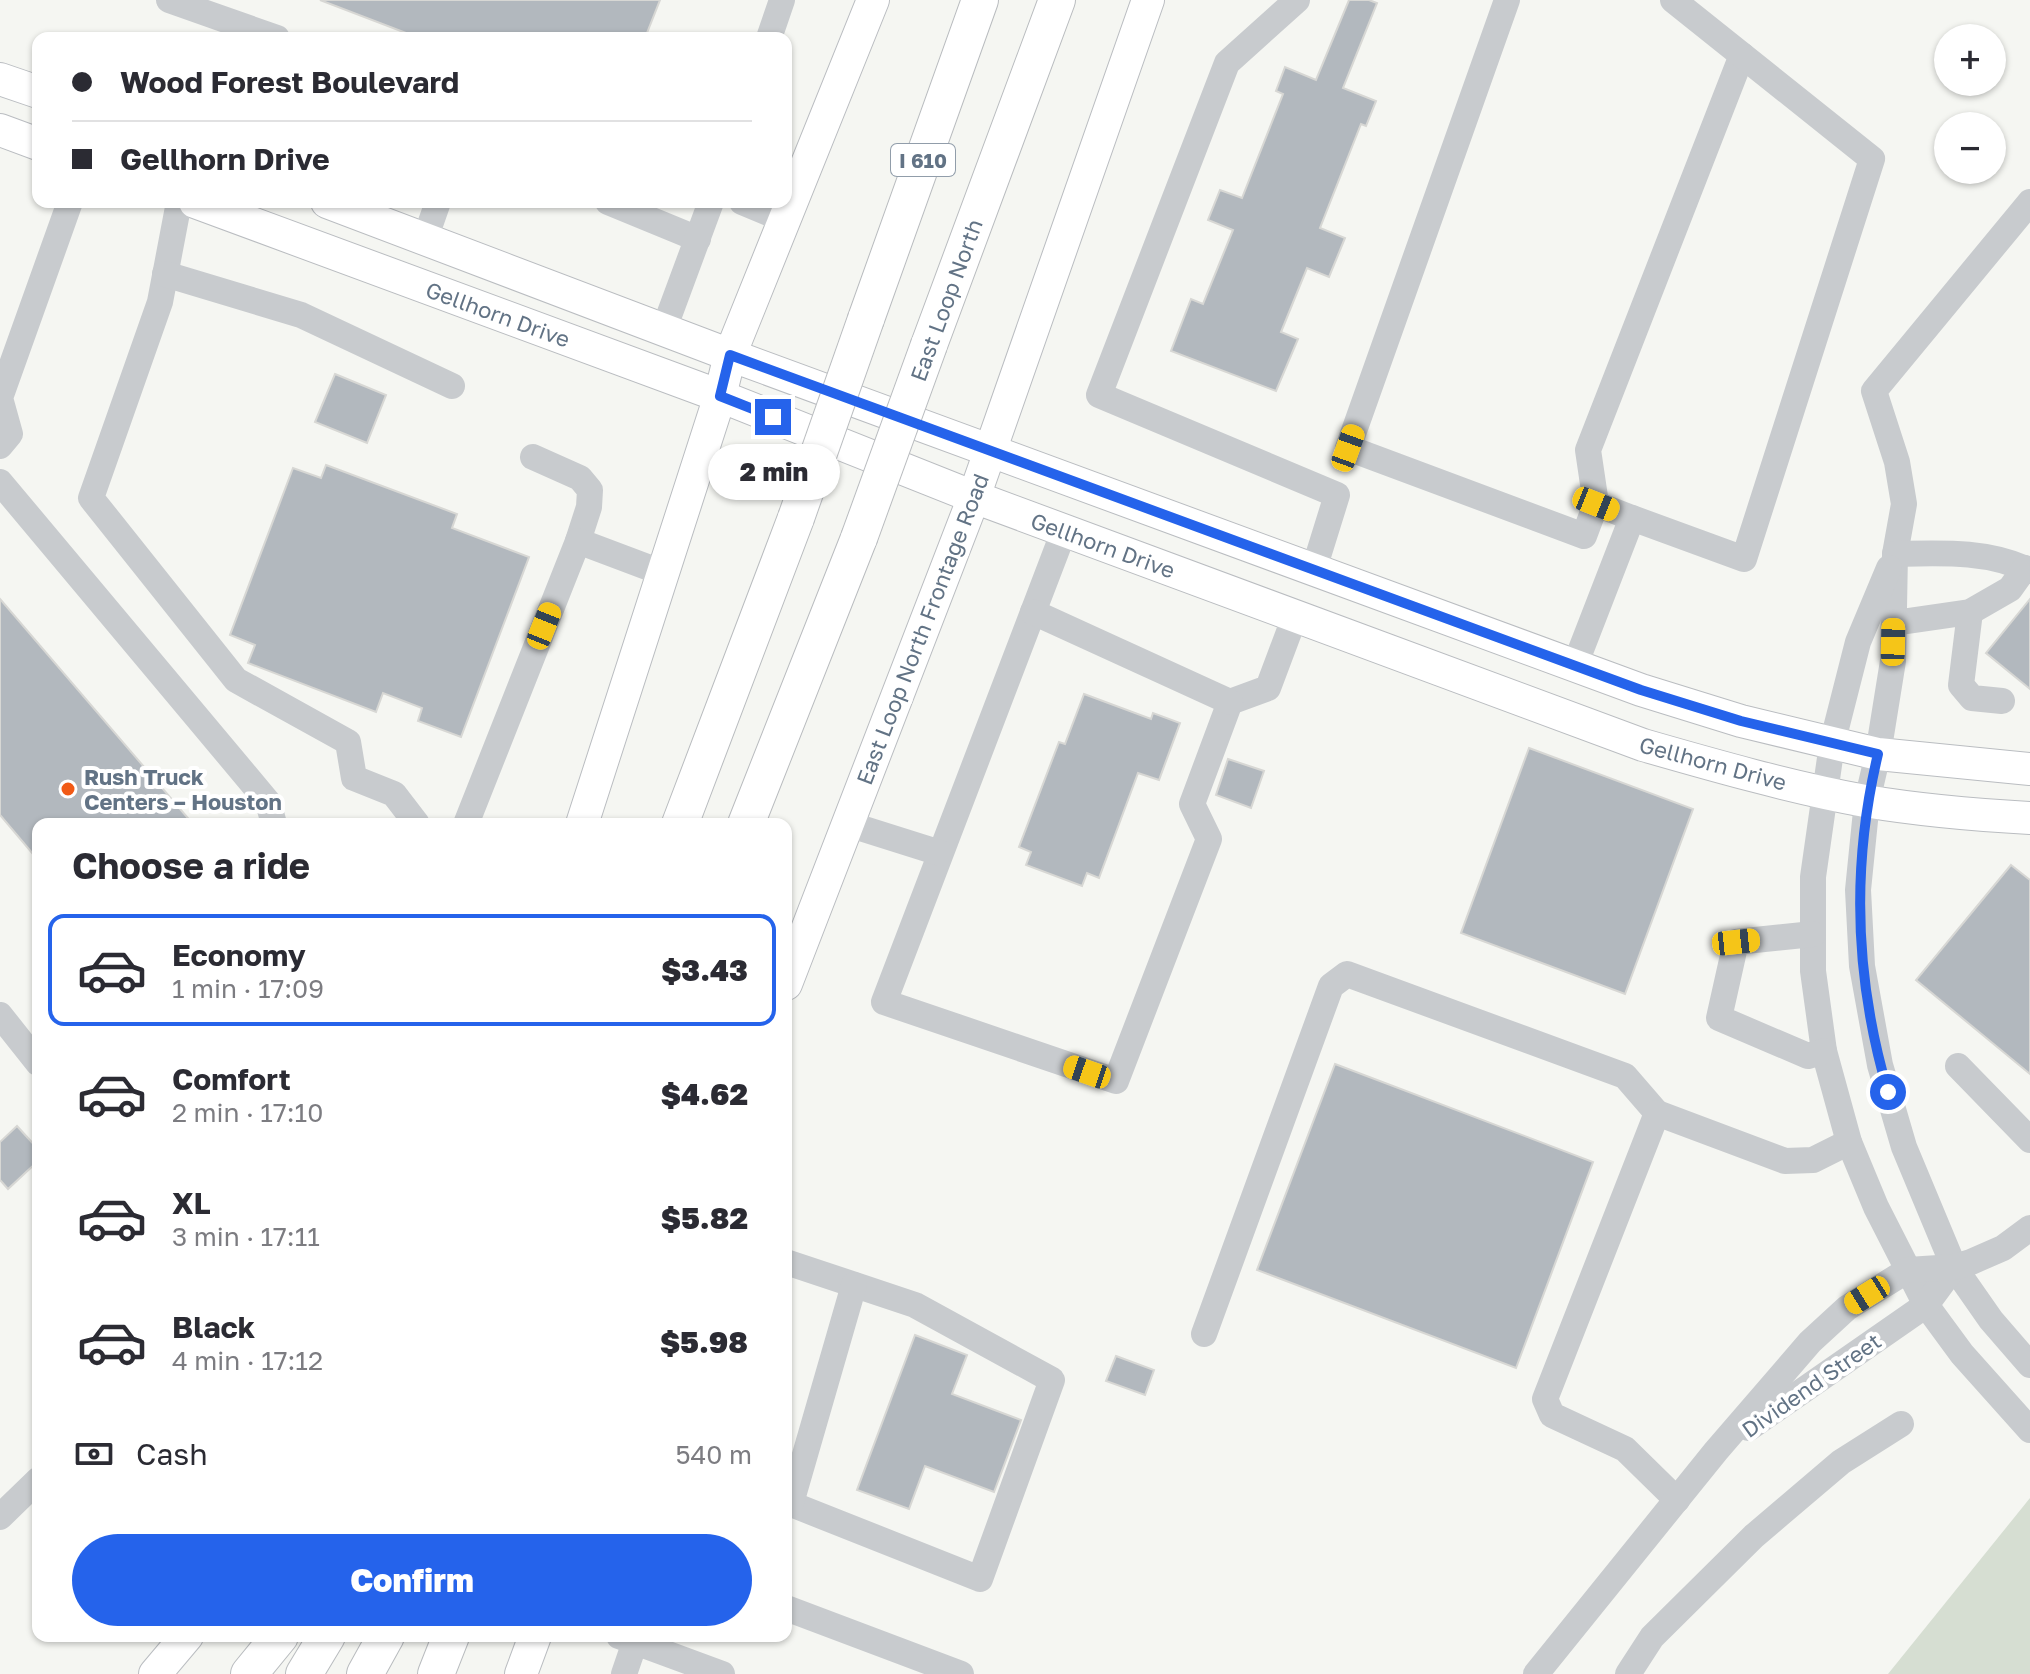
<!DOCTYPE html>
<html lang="en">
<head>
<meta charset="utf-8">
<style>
	body { margin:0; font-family:"Golos Text",sans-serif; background:#f2f2f3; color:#2b2b33; height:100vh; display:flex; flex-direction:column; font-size:30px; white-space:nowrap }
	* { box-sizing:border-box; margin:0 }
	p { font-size:26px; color:#7c7c81 }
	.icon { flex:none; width:44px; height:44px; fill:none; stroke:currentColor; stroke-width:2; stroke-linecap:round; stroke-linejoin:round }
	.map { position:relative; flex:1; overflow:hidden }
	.details { position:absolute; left:32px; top:818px; width:760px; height:824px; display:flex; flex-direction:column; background:#fff; border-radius:16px; box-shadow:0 2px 6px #0004 }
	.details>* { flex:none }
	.top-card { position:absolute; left:32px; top:32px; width:760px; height:176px; border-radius:16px; box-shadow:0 2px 6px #0004; display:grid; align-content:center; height:176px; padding:0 40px; background:#fff }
	.buttons { position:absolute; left:1934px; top:24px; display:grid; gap:16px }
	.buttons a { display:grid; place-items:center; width:72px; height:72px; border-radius:50%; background:#fff; box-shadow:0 2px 6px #0004; font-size:40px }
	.end { position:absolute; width:36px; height:36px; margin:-18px; border:10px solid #2563eb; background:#fff; box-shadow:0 0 0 4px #fff }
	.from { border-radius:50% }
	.bubble { position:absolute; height:56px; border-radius:28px; background:#fff; box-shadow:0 2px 6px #0004; font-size:26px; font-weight:800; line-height:56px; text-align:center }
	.car { position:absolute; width:24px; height:48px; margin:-24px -12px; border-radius:10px; box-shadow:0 0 6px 2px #0007; background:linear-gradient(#f5c518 24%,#345 0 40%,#f5c518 0 76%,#345 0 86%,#f5c518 0) }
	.top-card b { display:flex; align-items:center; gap:28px; height:76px; font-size:30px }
	.top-card b+b { border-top:2px solid #e1e1e2 }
	.top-card i { width:20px; height:20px; background:#2b2b33 }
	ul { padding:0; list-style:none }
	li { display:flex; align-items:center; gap:24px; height:112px; margin:0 16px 12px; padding:0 24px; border:4px solid transparent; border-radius:16px }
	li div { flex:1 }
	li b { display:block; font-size:30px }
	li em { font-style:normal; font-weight:800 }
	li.active { border-color:#2563eb }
	li>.icon { width:72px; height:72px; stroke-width:1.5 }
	h2 { padding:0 40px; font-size:36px; line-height:96px }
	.pay { display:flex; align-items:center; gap:20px; height:88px; padding:0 40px; font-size:30px }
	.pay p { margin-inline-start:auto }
	.cta { display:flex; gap:16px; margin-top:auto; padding:16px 40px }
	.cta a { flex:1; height:92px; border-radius:48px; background:#2563eb; color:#fff; font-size:32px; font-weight:800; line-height:92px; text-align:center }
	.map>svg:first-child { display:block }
	.green { fill:#d6ded2 }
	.building { fill:#b2b8be; stroke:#d7d7d4; stroke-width:2 }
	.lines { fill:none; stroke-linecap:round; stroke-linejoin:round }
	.major-casing { stroke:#babdc1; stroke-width:34 }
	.highway-casing { stroke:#b9bcbf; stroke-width:38 }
	.minor { stroke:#c8cbce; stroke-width:26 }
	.major { stroke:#fff; stroke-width:32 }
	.highway { stroke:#fff; stroke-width:36 }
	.highway-bridge-casing { stroke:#b9bcbf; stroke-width:38; stroke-linecap:butt }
	.highway-bridge { stroke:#fff; stroke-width:36 }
	.route { stroke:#2563eb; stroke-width:10 }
	.poi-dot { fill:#f15a16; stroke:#fff; stroke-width:3 }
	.labels { text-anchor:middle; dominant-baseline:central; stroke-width:8; stroke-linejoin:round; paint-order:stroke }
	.shield { fill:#fff; stroke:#919daa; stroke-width:2 }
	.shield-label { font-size:20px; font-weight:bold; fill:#627385 }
	.street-label { font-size:22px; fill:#627385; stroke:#fff }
	.poi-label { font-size:22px; font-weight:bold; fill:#627385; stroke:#fff; text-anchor:start }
</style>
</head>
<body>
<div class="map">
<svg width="2030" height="1674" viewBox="0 0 2030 1674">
	<rect width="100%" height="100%" fill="#f5f6f2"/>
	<polygon class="green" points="2030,1498 2030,1674 1888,1674"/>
	<g class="building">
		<polygon points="320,0 660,0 645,38 419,38"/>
		<polygon points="1349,0 1369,0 1377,3 1343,88 1376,101 1366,126 1361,124 1320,228 1345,238 1329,277 1307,268 1281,332 1298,339 1276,391 1171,351 1191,299 1203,304 1233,230 1208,220 1220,190 1242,198 1283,94 1276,91 1285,67 1316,80"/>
		<polygon points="335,374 386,395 367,443 315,422"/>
		<polygon points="326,465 457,514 452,528 529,557 461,737 418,721 422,708 383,693 376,712 248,663 255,645 230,635 293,468 321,478"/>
		<polygon points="0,599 193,824 38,824 38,860 0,815"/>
		<polygon points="2030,599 2030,689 1986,653"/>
		<polygon points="1084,694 1151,719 1153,713 1180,723 1159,780 1138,773 1099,878 1087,873 1082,886 1026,865 1031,852 1019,847 1059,742 1065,744"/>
		<polygon points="1529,748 1693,809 1625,994 1461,933"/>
		<polygon points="1228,759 1264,771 1251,808 1216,795"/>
		<polygon points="2011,865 2030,880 2030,1074 1916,980"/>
		<polygon points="1335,1064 1593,1162 1516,1368 1257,1270"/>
		<polygon points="17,1126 38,1149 38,1161 8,1189 0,1180 0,1142"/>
		<polygon points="915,1335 967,1355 952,1394 1021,1420 994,1492 925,1466 909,1509 857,1490"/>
		<polygon points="1116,1356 1154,1370 1145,1395 1106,1381"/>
	</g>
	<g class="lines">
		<g class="major-casing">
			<g id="major">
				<polyline points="0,79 38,92"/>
				<polyline points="0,130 38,144"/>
				<path d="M195,202L720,396L974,497L1643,745C1716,766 1790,787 1865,801C1919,810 1975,815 2030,818"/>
				<polyline points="327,202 730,355 1641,690 1741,721 1878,754 2030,769"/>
				<polyline points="582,824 720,396 730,355 873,0"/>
				<polyline points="786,984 974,497 1148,0"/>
				<polyline points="155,1674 187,1636"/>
				<polyline points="521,1674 535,1636"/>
			</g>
		</g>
		<g class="highway-casing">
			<g id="highway">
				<polyline points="866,319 980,0"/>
				<polyline points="929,345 1057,0"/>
				<polyline points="680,824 796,518"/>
				<polyline points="746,824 859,538"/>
				<polyline points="249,1674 280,1636"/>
				<polyline points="304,1674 327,1636"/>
				<polyline points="365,1674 386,1636"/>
				<polyline points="436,1674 451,1636"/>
			</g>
		</g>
		<g class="minor">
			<polyline points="169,0 277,38"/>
			<polyline points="1297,0 1227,63 1099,395 1337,495 1314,569"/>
			<polyline points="1507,0 1348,448 1584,536 1596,504 1632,518"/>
			<polyline points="769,38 782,0"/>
			<polyline points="179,202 160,302 91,498 236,680 348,742 354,778 394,794 417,824"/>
			<polyline points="608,202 698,239"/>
			<polyline points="742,202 785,220"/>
			<polyline points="2030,202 1874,391 1897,462 1904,504 1895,554 1893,661 1878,754 1867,801 1858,890 1862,966 1880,1065 1904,1147 1954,1267 1991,1320 2030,1365"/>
			<polyline points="425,239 438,202"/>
			<polyline points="165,274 301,315 452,386"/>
			<polyline points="664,329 711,202"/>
			<polyline points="0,446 10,434 0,398 70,202"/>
			<polyline points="533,457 580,478 590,490 589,507 578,541"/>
			<polyline points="0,482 268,802 274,824"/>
			<polyline points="1596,504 1588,450 1742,55"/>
			<polyline points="1064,531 884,1002 1116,1081 1209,839 1192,804 1230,702 1268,688 1295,616"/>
			<path d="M1895,554C1939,553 1989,550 2030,571"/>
			<polyline points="1889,568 1858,642 1832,744 1813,877 1813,971 1824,1051 1849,1142 1876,1207 1926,1305 1962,1354 2030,1430"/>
			<polyline points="1033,612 1230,702"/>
			<polyline points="1970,612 1961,685 1972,698 2002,701"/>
			<polyline points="1894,623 1970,612 2010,589 2025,568"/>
			<polyline points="1575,665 1632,518 1744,559 1872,159 1673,0"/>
			<polyline points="466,824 578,541 663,573"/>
			<polyline points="848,824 940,853"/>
			<polyline points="1813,934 1736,942 1719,1018 1808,1056 1824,1051"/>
			<polyline points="0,1015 38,1063"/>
			<polyline points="1958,1066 2030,1140"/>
			<polyline points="786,1262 915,1305 1052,1380 980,1579 786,1502"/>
			<polyline points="1204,1334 1331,986 1347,974 1625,1076 1657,1113"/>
			<polyline points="1749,1428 1926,1305 1954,1267"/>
			<polyline points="1677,1500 1625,1449 1552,1415 1545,1399 1657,1113 1785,1161 1813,1160 1849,1142"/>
			<polyline points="791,1503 854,1285"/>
			<polyline points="0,1517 38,1480"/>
			<polyline points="786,1608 961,1674"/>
			<polyline points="619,1636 722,1674"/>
			<polyline points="624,1674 637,1636"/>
			<polyline points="1536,1674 1716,1451 1810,1342 1847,1308 1908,1270 1954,1267 1971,1262 2003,1248 2030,1228"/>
			<polyline points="1628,1674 1652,1637 1754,1536 1841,1462 1901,1424"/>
		</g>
		<use href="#major" class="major"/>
		<use href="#highway" class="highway"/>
		<g class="highway-bridge-casing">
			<g id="highway-bridge">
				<polyline points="796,518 866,319"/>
				<polyline points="859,538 929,345"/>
			</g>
		</g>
		<use href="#highway-bridge" class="highway-bridge"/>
	</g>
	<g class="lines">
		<path class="route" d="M773,417L720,396L730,355L1641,690L1741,721L1878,754C1851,867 1855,980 1888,1092"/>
	</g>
	<circle class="poi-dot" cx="68" cy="789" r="8"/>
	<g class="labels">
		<rect class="shield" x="891" y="144" width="64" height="32" rx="6"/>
		<g class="shield-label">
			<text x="923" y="160">I 610</text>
		</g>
		<g class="street-label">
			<text transform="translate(946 300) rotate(-70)">East Loop North</text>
			<text transform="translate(498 314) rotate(20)">Gellhorn Drive</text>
			<text transform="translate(1103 545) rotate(20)">Gellhorn Drive</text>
			<text transform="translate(922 629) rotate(-69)">East Loop North Frontage Road</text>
			<text transform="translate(1713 763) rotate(15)">Gellhorn Drive</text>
			<text transform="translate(1811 1385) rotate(-35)">Dividend Street</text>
		</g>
		<g class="poi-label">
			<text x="84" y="776">Rush Truck<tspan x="84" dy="25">Centers – Houston</tspan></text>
		</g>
	</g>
</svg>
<div class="buttons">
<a>+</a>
<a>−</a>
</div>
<i class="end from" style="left:1888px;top:1092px"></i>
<i class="end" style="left:773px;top:417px"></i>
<div class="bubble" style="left:708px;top:444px;width:132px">2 min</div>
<i class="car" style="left:1348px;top:448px;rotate:20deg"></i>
<i class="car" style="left:1596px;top:504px;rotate:112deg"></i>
<i class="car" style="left:544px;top:626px;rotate:22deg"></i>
<i class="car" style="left:1893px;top:642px;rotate:1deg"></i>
<i class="car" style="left:1736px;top:942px;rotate:84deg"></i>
<i class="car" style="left:1087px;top:1072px;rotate:289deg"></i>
<i class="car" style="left:1867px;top:1295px;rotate:238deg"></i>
<div class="top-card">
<b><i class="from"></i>Wood Forest Boulevard</b>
<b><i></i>Gellhorn Drive</b>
</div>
<section class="details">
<h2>Choose a ride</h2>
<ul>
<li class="active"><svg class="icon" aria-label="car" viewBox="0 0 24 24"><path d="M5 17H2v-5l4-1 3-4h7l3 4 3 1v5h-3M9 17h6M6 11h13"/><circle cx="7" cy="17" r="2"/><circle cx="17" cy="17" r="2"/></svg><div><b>Economy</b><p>1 min · 17:09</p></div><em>$3.43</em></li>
<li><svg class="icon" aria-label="car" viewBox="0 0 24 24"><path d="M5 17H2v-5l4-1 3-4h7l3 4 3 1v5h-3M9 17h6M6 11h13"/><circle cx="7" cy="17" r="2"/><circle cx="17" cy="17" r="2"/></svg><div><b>Comfort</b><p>2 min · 17:10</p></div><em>$4.62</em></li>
<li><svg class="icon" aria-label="car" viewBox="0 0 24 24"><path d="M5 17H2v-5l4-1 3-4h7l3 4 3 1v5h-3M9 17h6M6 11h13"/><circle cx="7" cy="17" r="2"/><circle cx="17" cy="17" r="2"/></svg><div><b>XL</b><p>3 min · 17:11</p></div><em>$5.82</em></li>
<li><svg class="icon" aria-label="car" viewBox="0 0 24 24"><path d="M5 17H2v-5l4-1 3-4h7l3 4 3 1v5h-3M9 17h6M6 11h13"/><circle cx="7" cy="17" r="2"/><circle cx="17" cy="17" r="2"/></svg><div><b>Black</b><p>4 min · 17:12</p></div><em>$5.98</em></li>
</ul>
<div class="pay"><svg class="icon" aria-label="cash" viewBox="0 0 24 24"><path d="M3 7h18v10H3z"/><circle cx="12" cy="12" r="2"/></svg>Cash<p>540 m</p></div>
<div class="cta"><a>Confirm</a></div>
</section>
</div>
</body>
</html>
